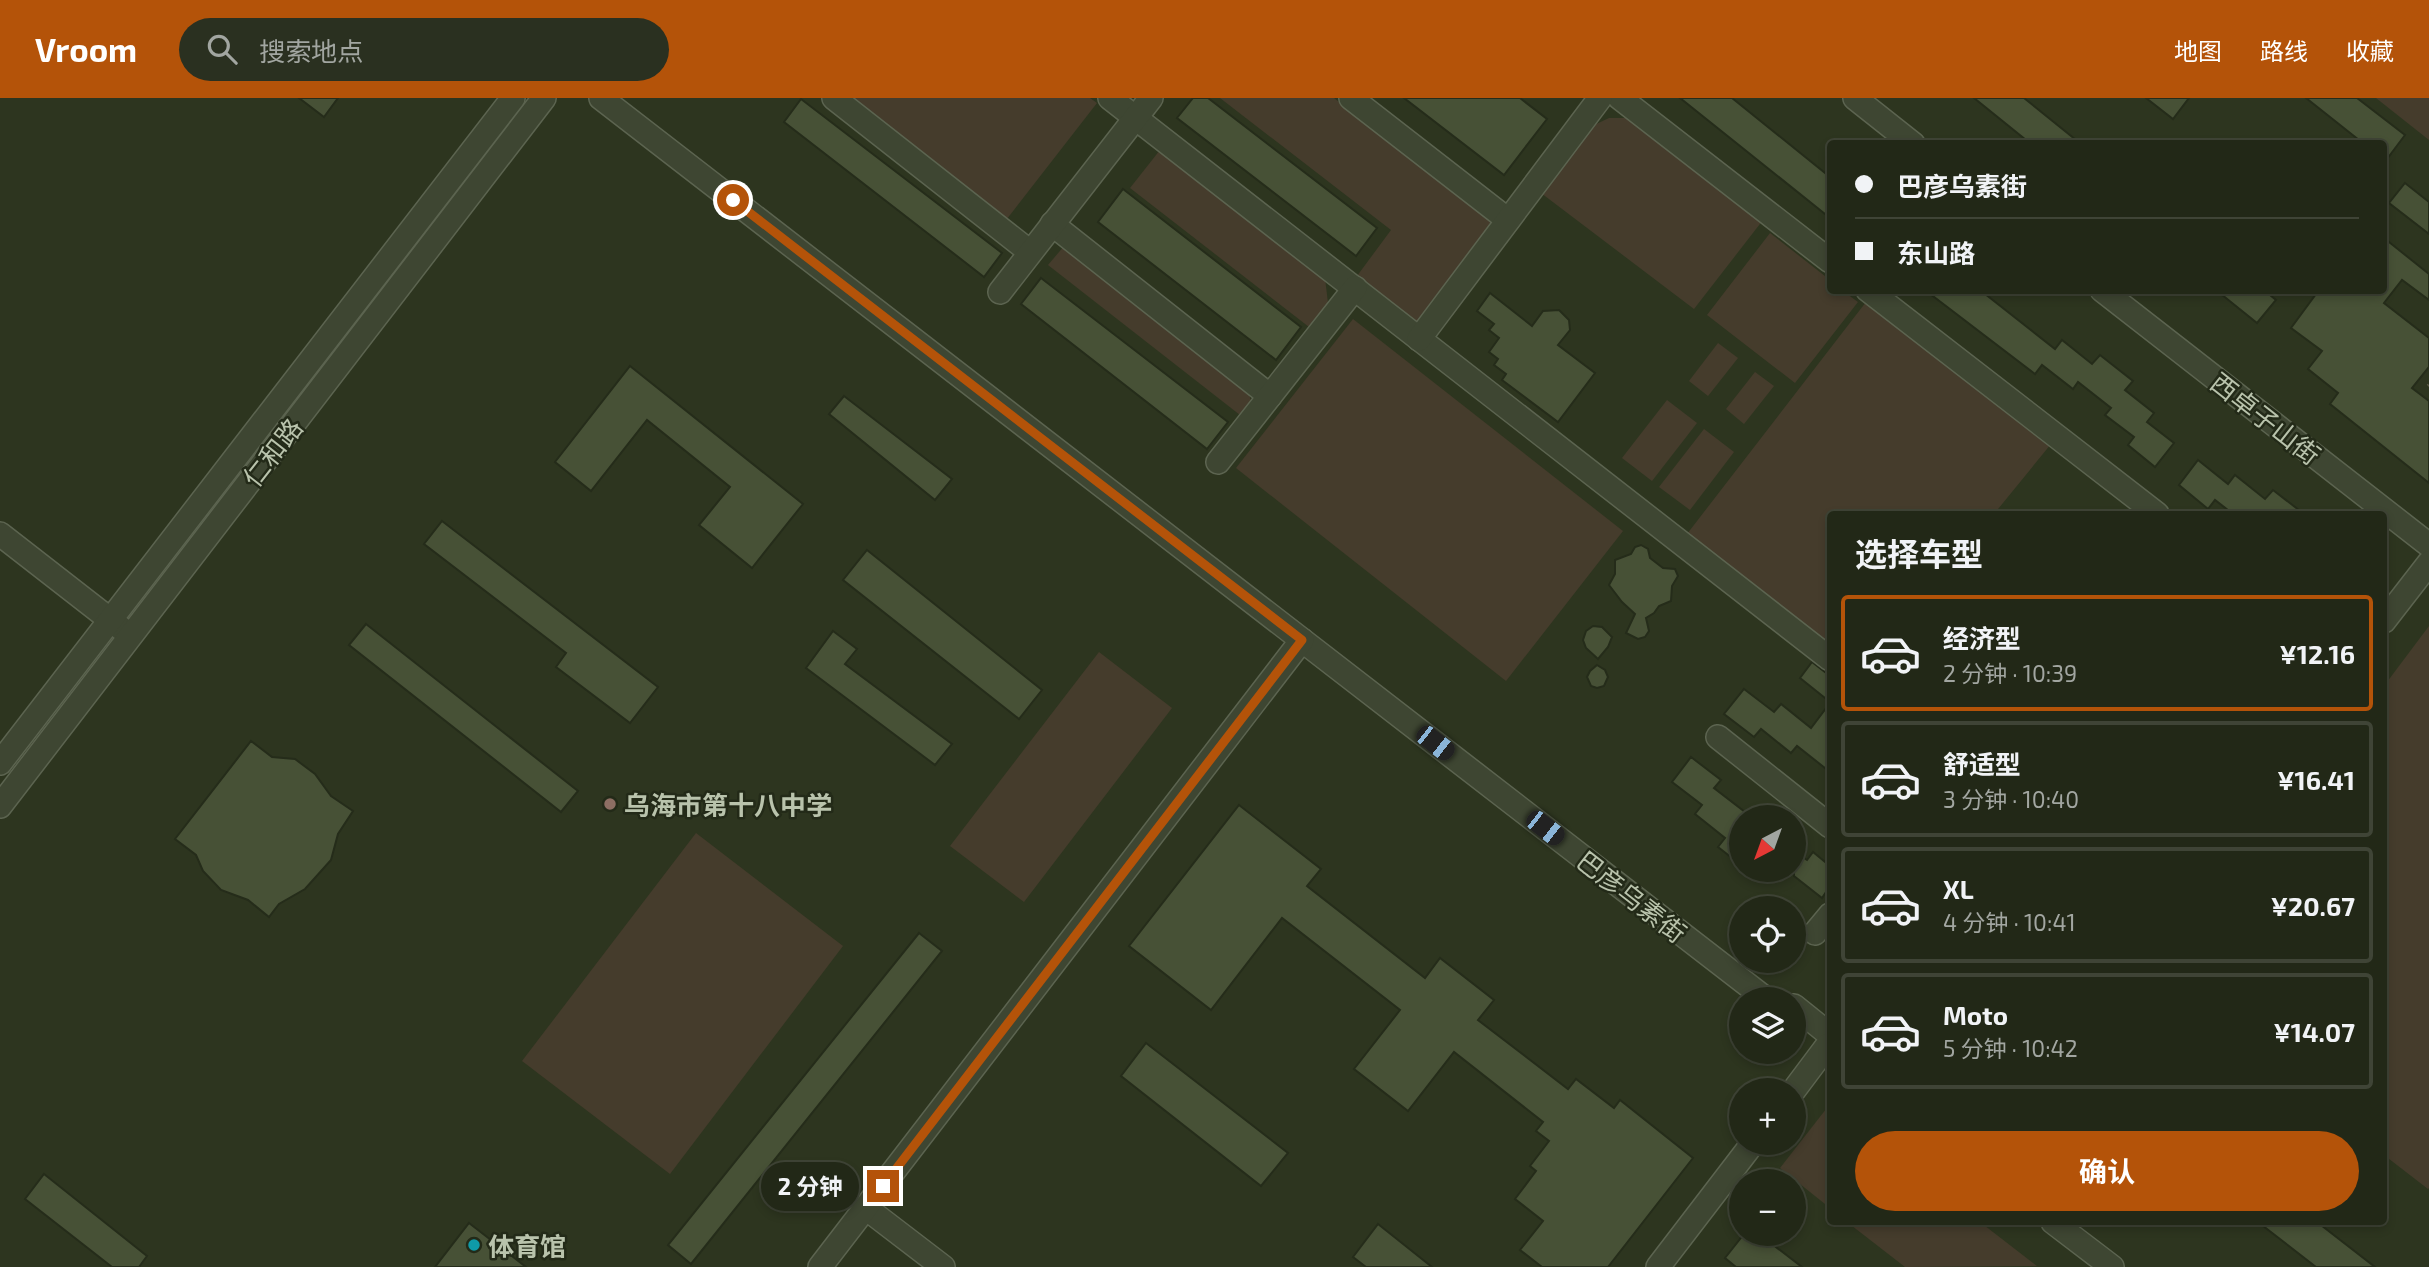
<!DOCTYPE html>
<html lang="zh">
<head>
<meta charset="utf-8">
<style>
	body { margin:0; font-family:"Exo 2","Noto Sans SC",sans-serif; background:#2a3020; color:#f1f3f6; height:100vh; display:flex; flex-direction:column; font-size:26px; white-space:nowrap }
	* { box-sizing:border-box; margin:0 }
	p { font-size:23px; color:#a2a6a1 }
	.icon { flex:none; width:38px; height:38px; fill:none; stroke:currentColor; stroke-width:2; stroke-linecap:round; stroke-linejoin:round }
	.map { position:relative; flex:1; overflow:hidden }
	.sheet { position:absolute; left:1827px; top:413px; width:560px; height:714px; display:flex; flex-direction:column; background:#222817; border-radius:7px; box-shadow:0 4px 10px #0003,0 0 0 2px #3f4436 }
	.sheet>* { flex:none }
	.hud { position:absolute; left:1827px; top:42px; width:560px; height:154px; border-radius:7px; box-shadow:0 4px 10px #0003,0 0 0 2px #3f4436; display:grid; align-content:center; height:154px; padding:0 28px; background:#222817 }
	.needle { width:46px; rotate:221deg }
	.controls { position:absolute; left:1729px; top:707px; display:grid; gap:14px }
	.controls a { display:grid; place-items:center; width:77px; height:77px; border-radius:50%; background:#222817; box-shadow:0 4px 10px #0003,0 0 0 2px #3f4436; font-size:35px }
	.end { position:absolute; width:32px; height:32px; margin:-16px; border:9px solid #b45309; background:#fff; box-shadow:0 0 0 4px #fff }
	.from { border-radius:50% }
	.bubble { position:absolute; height:49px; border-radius:24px; background:#222817; box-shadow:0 4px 10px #0003,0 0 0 2px #3f4436; font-size:23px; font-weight:700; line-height:49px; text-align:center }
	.car { position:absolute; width:21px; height:42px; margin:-21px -10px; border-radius:9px; box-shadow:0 0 5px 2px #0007; background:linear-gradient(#222 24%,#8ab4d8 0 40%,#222 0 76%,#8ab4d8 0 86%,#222 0) }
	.hud b { display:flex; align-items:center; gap:24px; height:66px; font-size:26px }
	.hud b+b { border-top:2px solid #3f4436 }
	.hud i { width:18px; height:18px; background:#f1f3f6 }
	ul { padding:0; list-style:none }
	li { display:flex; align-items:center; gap:21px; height:116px; margin:0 14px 10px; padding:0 14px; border:4px solid #3f4436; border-radius:7px }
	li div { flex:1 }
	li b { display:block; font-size:26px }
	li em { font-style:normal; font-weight:700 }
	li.on { border-color:#b45309 }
	li>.icon { width:63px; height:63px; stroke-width:1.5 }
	h2 { padding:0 28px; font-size:32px; line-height:84px }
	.action { display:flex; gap:14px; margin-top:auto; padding:14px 28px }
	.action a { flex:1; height:80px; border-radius:42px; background:#b45309; color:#fff; font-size:28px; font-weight:700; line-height:80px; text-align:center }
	header { display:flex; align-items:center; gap:42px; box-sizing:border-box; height:98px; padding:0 35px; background:#b45309; color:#fff }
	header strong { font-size:33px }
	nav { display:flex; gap:38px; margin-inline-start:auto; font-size:24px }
	.search { width:490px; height:63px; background:#2a3020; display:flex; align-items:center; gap:18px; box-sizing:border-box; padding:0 24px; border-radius:38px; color:#a2a6a1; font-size:26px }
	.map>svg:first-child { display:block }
	.green { fill:#453c2c }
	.building { fill:#475136; stroke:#252c1a; stroke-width:2 }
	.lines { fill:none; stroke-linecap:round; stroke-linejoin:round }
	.minor-casing { stroke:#5c6450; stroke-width:26 }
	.path { stroke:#5c5a47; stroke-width:3.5; stroke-dasharray:5 5; stroke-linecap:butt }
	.minor { stroke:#3e4632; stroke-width:23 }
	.route { stroke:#b45309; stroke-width:9 }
	.education-dot { fill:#8d6e63; stroke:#232a18; stroke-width:2.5 }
	.culture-dot { fill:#0f9aa8; stroke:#232a18; stroke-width:2.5 }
	.labels { text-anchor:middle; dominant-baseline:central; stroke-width:5; stroke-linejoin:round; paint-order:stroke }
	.street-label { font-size:26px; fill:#b9c3ac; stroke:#232a18 }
	.poi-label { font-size:26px; font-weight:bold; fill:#b9c3ac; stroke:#232a18; text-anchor:start }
</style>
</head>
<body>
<header>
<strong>Vroom</strong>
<div class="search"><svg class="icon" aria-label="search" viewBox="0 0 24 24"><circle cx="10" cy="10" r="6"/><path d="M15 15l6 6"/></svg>搜索地点</div>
<nav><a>地图</a><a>路线</a><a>收藏</a></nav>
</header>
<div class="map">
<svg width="2429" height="1169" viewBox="0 0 2429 1169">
	<rect width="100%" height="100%" fill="#2d351f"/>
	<g class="green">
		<polygon points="841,0 1090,0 1097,5 1003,126"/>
		<polygon points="1220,0 1334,0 1497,125 1419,226 1357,178 1391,132"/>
		<polygon points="2376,0 2429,0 2429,42"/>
		<polygon points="1609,20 1630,20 1763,122 1694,211 1541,95 1592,28"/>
		<polygon points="1160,52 1325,180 1328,205 1309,229 1130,90"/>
		<polygon points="1770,135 1830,182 1830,192 1843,193 1858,204 1795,285 1707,217"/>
		<polygon points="1065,147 1247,289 1251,303 1240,317 1048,167"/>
		<polygon points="1866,204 2051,346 1994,416 1830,416 1830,549 1687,436"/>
		<polygon points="1353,221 1623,433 1506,583 1236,370"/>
		<polygon points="1718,245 1738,260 1708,298 1689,283"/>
		<polygon points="1755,274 1774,288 1744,326 1726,311"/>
		<polygon points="1667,302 1697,325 1652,383 1622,360"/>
		<polygon points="1704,331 1734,354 1690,412 1659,389"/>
		<polygon points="2429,528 2429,1090 2428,1091 2384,1057 2384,588"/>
		<polygon points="1099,554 1172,610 1024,804 950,748"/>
		<polygon points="696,735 843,848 670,1076 522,963"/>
		<polygon points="1830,1006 1830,1110 1780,1070"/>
		<polygon points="1847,1124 1980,1124 2037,1168 1905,1169"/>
	</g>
	<g class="building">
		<polygon points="299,0 338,0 324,19"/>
		<polygon points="1193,0 1208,0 1377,130 1356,158 1177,20"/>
		<polygon points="1404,0 1520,0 1547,21 1504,77"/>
		<polygon points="1680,0 1732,0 1830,79 1830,120"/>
		<polygon points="1974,0 2024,0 2081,46 2031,46"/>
		<polygon points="2146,0 2189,0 2173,21"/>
		<polygon points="2306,0 2357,0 2405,37 2384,65 2384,46 2364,46"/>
		<polygon points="801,1 1002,155 984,179 784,24"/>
		<polygon points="2405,85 2429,104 2429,136 2389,105"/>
		<polygon points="1123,91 1301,229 1276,262 1098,124"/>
		<polygon points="2384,140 2429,176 2429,202 2402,182 2384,205 2429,240 2429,269 2412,290 2429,303 2429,385 2330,306 2338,295 2308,271 2322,253 2291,230 2319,192 2384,192"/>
		<polygon points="1041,180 1228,324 1207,351 1021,206"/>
		<polygon points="1925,192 1980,192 2055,251 2062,242 2092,266 2100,257 2133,283 2125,292 2154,315 2147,324 2174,345 2155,369 2128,347 2134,339 2105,317 2111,310 2078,284 2073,291 2042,267 2035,276"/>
		<polygon points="2216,192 2264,192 2276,202 2257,225"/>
		<polygon points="1490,195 1532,228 1543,213 1559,212 1569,222 1570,232 1558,247 1595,275 1558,324 1502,282 1506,276 1494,267 1498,261 1489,254 1499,240 1489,232 1494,226 1477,213"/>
		<polygon points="630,268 803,406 752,470 699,427 730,389 647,322 591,393 555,364"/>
		<polygon points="844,298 952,381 935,402 829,316"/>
		<polygon points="2198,362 2228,386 2235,377 2265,401 2273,392 2304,416 2233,416 2215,402 2208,411 2179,387"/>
		<polygon points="442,423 658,589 630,625 556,569 566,555 424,446"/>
		<polygon points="1641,447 1648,451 1650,460 1663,470 1675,471 1678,478 1672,488 1671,503 1659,508 1654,515 1646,520 1649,533 1645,539 1638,541 1626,535 1635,516 1622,504 1609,487 1615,476 1615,462 1631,456 1635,449"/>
		<polygon points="867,452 1042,592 1019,621 843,482"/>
		<polygon points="366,526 578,693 561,714 349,547"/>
		<polygon points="1593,528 1602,529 1612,539 1608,549 1598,561 1586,550 1583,542 1586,533"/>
		<polygon points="833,533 857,551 845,566 952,646 935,667 806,570"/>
		<polygon points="1812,564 1830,578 1830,604 1800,580"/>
		<polygon points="1597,567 1605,572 1608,579 1604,588 1597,590 1591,588 1587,579 1590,573"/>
		<polygon points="1744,591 1774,614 1781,606 1811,630 1830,605 1830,674 1797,648 1791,655 1761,631 1754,639 1724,616"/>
		<polygon points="251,643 272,659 295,661 315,676 331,698 353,713 338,736 331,762 305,791 279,806 269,819 248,802 221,792 203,773 196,757 175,741"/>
		<polygon points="1691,659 1721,682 1714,690 1745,714 1741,719 1741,767 1718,749 1725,740 1695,716 1702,707 1672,684"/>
		<polygon points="1239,707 1321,771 1307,788 1425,880 1440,860 1494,902 1478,922 1568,991 1576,981 1614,1010 1620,1002 1693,1060 1608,1169 1542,1169 1520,1152 1543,1123 1515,1101 1536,1073 1530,1068 1549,1043 1536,1033 1543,1024 1454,954 1408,1013 1354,971 1400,912 1282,820 1211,912 1129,848"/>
		<polygon points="1794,753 1807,762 1813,754 1830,768 1830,788 1822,800 1794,778"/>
		<polygon points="919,835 942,853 691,1166 668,1147"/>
		<polygon points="1146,945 1288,1055 1261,1088 1121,978"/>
		<polygon points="44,1076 147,1158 139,1169 112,1169 25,1101"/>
		<polygon points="2258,1124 2317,1124 2375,1169 2316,1169"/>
		<polygon points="469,1125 526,1169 435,1169"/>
		<polygon points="1378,1126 1432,1169 1366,1169 1353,1159"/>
		<polygon points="1744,1136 1759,1136 1802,1169 1736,1169 1725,1160"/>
	</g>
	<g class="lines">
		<g class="minor-casing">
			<g id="minor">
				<polyline points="601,0 1766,901"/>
				<polyline points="834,0 1030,154"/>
				<polyline points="1110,0 1830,561"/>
				<polyline points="1351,0 1508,122"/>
				<polyline points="1620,0 1830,163"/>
				<polyline points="1855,0 1913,46"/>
				<polyline points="1052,126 1270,298"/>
				<polyline points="1868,192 2157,416"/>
				<polyline points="2102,192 2429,447"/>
				<polyline points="1000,194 1151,0"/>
				<polyline points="1419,241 1600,0"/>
				<polyline points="1218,364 1355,190"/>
				<polyline points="0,436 122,531"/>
				<polyline points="2384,523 2429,465"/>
				<polyline points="1718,639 1830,728"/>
				<polyline points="0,665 513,0"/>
				<polyline points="0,708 544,0"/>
				<polyline points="1815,835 1830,817"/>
				<polyline points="1794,908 1830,937"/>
				<polyline points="1794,992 1827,948"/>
				<polyline points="866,1110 943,1169"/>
				<polyline points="2053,1124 2112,1169"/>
				<polyline points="820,1169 1302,542"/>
				<polyline points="1658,1169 1753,1045"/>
			</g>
		</g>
		<polyline class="path" points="2428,288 2429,287"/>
		<use href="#minor" class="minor"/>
	</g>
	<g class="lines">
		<polyline class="route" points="733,102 1302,542 883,1088"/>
	</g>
	<circle class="education-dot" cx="610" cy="706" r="7"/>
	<circle class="culture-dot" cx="474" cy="1147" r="7"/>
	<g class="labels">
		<g class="street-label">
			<text transform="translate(2266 320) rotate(38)">西卓子山街</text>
			<text transform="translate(272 354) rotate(-52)">仁和路</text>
			<text transform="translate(1632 798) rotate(38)">巴彦乌素街</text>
		</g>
		<g class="poi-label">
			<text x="624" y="706">乌海市第十八中学</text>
			<text x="488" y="1147">体育馆</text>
		</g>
	</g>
</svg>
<div class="controls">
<a><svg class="needle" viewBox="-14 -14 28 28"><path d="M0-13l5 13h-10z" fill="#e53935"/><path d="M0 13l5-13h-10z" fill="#a2a6a1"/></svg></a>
<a><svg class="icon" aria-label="locate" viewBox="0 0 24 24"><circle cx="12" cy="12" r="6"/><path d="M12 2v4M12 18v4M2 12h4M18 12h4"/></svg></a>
<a><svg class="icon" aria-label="layers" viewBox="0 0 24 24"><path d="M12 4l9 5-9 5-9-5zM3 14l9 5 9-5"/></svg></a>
<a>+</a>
<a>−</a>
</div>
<i class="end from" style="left:733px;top:102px"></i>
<i class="end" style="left:883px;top:1088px"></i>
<div class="bubble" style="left:761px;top:1064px;width:98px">2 分钟</div>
<i class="car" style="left:1435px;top:645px;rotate:128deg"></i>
<i class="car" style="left:1545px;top:730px;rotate:128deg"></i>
<div class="hud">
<b><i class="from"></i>巴彦乌素街</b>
<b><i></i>东山路</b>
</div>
<section class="sheet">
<h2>选择车型</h2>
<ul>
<li class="on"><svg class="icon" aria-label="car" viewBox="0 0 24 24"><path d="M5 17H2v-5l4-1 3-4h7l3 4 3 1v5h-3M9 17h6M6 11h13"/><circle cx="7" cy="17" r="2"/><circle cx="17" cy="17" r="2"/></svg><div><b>经济型</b><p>2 分钟 · 10:39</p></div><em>¥12.16</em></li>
<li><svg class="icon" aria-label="car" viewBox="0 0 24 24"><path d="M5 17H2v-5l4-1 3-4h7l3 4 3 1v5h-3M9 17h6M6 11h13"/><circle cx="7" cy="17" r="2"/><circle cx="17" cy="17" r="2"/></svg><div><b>舒适型</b><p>3 分钟 · 10:40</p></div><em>¥16.41</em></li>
<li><svg class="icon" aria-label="car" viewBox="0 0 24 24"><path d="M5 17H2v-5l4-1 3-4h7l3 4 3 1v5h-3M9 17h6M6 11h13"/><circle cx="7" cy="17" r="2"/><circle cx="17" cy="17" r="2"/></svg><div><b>XL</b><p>4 分钟 · 10:41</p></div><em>¥20.67</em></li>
<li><svg class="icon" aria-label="car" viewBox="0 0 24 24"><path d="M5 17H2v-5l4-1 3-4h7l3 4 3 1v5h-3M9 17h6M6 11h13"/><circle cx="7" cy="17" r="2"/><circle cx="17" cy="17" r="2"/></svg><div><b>Moto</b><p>5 分钟 · 10:42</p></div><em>¥14.07</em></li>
</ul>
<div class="action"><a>确认</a></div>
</section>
</div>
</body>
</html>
